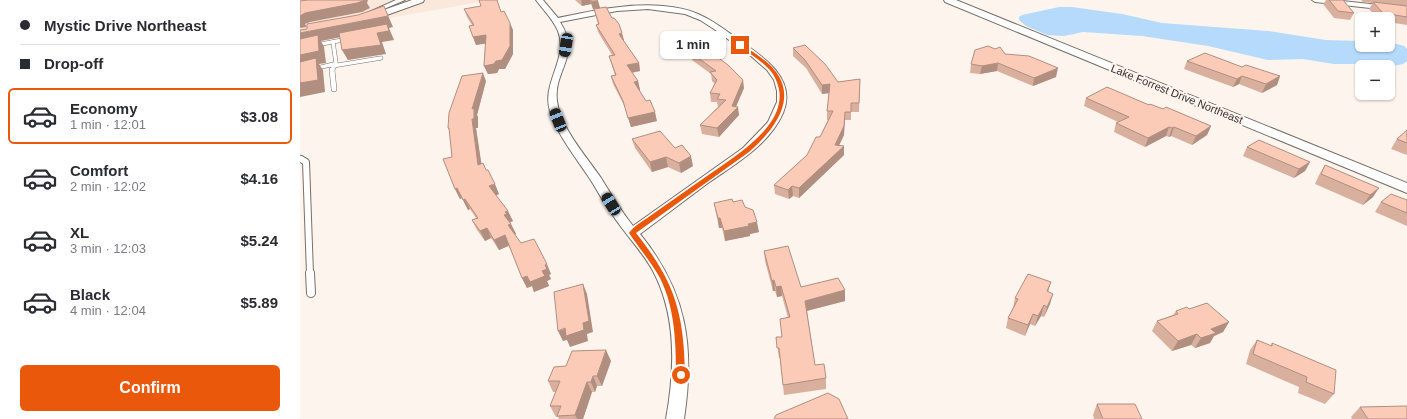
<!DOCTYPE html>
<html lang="en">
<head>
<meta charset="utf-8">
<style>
	body { margin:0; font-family:Arial,sans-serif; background:#f7f7f7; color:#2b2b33; height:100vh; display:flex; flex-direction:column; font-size:15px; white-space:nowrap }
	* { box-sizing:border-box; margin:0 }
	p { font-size:13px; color:#7c7c81 }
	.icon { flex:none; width:22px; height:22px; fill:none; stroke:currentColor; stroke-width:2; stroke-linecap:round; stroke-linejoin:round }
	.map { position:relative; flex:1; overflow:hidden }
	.side { display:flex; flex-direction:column; background:#fff; width:300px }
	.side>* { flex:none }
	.banner { display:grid; align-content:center; height:88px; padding:0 20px; background:#fff }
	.buttons { position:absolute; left:1055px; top:12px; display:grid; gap:8px }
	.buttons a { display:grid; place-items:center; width:40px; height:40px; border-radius:6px; background:#fff; box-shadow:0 1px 3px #0004; font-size:20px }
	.end { position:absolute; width:18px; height:18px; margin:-9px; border:5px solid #ea580c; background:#fff; box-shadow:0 0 0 2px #fff }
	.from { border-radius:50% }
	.bubble { position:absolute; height:28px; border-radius:6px; background:#fff; box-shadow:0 1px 3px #0004; font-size:13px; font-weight:800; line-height:28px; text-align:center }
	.car { position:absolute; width:12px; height:24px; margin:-12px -6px; border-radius:5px; box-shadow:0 0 3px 1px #0007; background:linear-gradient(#222 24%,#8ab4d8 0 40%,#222 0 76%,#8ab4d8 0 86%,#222 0) }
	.banner b { display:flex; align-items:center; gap:14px; height:38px; font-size:15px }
	.banner b+b { border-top:1px solid #e1e1e2 }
	.banner i { width:10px; height:10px; background:#2b2b33 }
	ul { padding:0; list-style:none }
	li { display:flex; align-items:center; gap:12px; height:56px; margin:0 8px 6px; padding:0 12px; border:2px solid transparent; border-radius:6px }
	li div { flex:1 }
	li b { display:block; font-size:15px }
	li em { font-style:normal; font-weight:800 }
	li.on { border-color:#ea580c }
	li>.icon { width:36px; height:36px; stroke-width:1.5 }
	.cta { display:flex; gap:8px; margin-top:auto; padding:8px 20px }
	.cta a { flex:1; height:46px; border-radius:6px; background:#ea580c; color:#fff; font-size:16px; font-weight:800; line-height:46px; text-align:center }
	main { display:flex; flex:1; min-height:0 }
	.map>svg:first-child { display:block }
	.built { fill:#fbe8dc }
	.water { fill:#b5dafc }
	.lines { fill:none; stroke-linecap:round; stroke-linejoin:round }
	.service-far3-casing { stroke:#796f69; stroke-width:4.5 }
	.service-far2-casing { stroke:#796f69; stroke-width:6 }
	.service-far1-casing { stroke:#796f69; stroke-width:8 }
	.service-casing { stroke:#796f69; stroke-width:10 }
	.minor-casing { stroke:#796f69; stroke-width:2 }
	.tertiary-casing { stroke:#796f69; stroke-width:2 }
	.service-far3 { stroke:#fff; stroke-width:3.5 }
	.service-far2 { stroke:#fff; stroke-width:5 }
	.service-far1 { stroke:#fff; stroke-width:6 }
	.service { stroke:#fff; stroke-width:8 }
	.minor { fill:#fff; fill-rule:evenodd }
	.tertiary { fill:#fff; fill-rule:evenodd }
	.wall { fill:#d9af9d }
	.shaded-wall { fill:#b08e80 }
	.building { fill:#fccbb7; stroke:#b08e80 }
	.route { fill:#ea580c }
	.labels { text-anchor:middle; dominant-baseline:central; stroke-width:4; stroke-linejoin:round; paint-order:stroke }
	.far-street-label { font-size:11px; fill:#36312e; stroke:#fef4ee }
</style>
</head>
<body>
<main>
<section class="side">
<div class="banner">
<b><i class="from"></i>Mystic Drive Northeast</b>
<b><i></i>Drop-off</b>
</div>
<ul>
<li class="on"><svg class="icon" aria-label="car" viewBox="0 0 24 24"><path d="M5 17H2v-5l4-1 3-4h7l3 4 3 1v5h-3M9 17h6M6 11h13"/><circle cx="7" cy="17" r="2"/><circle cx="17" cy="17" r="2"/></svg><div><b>Economy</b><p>1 min · 12:01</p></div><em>$3.08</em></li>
<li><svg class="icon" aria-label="car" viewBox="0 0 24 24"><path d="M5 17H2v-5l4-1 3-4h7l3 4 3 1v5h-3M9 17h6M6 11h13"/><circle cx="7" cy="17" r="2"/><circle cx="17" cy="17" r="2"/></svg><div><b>Comfort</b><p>2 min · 12:02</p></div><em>$4.16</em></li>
<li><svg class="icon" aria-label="car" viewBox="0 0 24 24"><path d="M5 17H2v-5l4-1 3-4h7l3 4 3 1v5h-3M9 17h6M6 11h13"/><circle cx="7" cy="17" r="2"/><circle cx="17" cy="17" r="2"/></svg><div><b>XL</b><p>3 min · 12:03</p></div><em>$5.24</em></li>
<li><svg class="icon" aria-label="car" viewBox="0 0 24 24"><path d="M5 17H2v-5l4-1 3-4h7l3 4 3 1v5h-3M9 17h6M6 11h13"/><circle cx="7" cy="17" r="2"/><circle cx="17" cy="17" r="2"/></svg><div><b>Black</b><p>4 min · 12:04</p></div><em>$5.89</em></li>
</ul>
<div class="cta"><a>Confirm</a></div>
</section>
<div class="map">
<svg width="1107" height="419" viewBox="0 0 1107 419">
	<rect width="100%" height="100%" fill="#fef4ee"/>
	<polygon class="built" points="0,0 191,0 0,34"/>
	<polygon class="water" points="759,7 772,7 822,14 862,23 968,31 1026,40 1062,41 1062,45 1088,45 1089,42 1104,46 1107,49 1107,61 1103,64 1088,67 1055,64 1034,64 1003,59 968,60 908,46 842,36 783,32 764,36 747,35 726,26 719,20 719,17 722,15"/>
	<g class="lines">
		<g class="service-far3-casing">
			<g id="service-far3">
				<polyline points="0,48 48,39"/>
				<polyline points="32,66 81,58"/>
				<polyline points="5,71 34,64"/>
				<polyline points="32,71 36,63 33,42"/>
			</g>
		</g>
		<g class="service-far2-casing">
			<g id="service-far2">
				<polyline points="32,70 34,89"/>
				<polyline points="0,72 9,70"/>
				<polyline points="0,159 3,160"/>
			</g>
		</g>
		<g class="service-far1-casing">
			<polyline id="service-far1" points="1,159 6,162 10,274"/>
		</g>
		<g class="service-casing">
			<polyline id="service" points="10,273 11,293"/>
		</g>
		<g class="minor-casing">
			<g id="minor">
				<polygon points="96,0 105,0 72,14 67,13"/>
				<path d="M236,0H243L258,18C292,11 327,3 363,6C375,7 387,9 398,14C412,20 424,29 436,38C461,55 498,78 483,113C469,145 435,164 408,183C385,200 363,217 340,234C387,292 395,346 384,419H366C375,370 377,316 353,271C342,251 326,235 314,217C304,204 297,189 288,176C274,155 257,134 250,111C241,83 269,59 258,31C253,19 244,11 236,0ZM348,9L385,14L400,20L414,29L451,56L467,70L474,80L477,91V102L468,122L443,148L333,226C321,211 311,194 301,178C286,156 260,127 257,101C253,70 282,56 260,22L317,11Z"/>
				<polygon points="1012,0 1033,0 1107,8 1107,12 1015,2"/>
			</g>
		</g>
		<g class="tertiary-casing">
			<g id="tertiary">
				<polygon points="112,0 124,0 123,2 70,21 67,22 62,19 64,17"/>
				<polygon points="644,0 656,0 1107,183 1107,193 645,2"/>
			</g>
		</g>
		<use href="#service-far3" class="service-far3"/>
		<use href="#service-far2" class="service-far2"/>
		<use href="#service-far1" class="service-far1"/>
		<use href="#service" class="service"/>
		<use href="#minor" class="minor"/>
		<use href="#tertiary" class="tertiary"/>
	</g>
	<g class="wall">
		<polygon points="275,0 296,0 298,1 300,8 312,18 324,40 323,41 339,63 340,71 332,73 338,81 340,90 339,90 357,121 331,127 326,109 313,84 311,76 315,75 309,56 312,55 298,32 296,25 298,24 294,9 299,9 293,9 291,4 282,6"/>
		<polygon points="1026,0 1043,0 1054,13 1050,20 1034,18 1023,4"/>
		<polygon points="1061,0 1107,0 1107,25 1088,22 1088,19 1078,19 1069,9 1073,3 1063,2"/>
		<polygon points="164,9 201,12 213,30 213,54 205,69 199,69 197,73 188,74 184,66 186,43 176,45 169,26 172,25 167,17"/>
		<polygon points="493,48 538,82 560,79 559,112 551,112 551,120 545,120 544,135 539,145 544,155 499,198 493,196 489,199 475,194 474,185 507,155 520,137 528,120 527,120 527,111 529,93 522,94 506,68 493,56"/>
		<polygon points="390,52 444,88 436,106 439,115 419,137 402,134 400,125 418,107 417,102 411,102 410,93 415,84 412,81 411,74 392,60"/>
		<polygon points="705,54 756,77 733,86 697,71 680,74 670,73 671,64"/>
		<polygon points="887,61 942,67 980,76 977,85 962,93 939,84 933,87 884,69"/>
		<polygon points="186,81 177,115 178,117 178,128 176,128 181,164 186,170 199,194 196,195 213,221 210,222 216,234 215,235 221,243 251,274 249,275 251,279 247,281 249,286 234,292 232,286 227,288 222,278 209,246 199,250 191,238 185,241 177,230 172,220 176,218 170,209 168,210 162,198 160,199 155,189 150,132 148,128"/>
		<polygon points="786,98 849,105 863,109 911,126 907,135 892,145 871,136 869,137 866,136 845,147 814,132 816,123 818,122 784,106"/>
		<polygon points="1107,130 1107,155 1091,149 1097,139"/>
		<polygon points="332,139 375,148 393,166 381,173 368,167 352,172 335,148"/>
		<polygon points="947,147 1010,162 1005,171 994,178 943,156"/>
		<polygon points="1025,165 1073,197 1063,205 1015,184 1019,175"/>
		<polygon points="1107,200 1107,226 1075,212 1081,202"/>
		<polygon points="433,202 445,207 459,232 450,234 450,236 425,241 422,228 419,228 414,203"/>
		<polygon points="464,251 501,287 545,290 545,301 507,311 515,365 526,378 526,389 484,395 480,358 479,358 476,337 482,337 488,318 482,296 477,297 475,291 473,291 465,261"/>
		<polygon points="748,292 750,304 744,317 741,316 735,326 730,324 725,336 706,328 708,318 713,308 715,298"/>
		<polygon points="889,309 929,322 923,332 914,336 910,343 895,348 891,345 872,351 852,331 857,321 873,315 876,311"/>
		<polygon points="957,340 971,346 972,343 1034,394 1025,404 998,393 999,387 946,364 950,350"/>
		<polygon points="311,361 302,386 297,386 295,392 292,392 283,419 259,419 258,417 256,417 250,406 256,392 253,392 248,381 266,366"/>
		<polygon points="797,404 842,419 794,419 793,415"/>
		<polygon points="1060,407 1107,419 1052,419 1051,417"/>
	</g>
	<g class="shaded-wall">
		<polygon points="60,0 68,0 67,3 70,8 62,12 10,22 5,24 7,27 0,28 0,16 5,13"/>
		<polygon points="281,0 290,0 291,4 282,6"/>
		<polygon points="298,1 300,8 293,9 291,2"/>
		<polygon points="84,6 93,27 89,28 94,40 82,42 86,54 48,60 42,50 88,28 21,41 24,47 26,63 19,64 23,70 25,92 0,97 0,33 88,16"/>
		<polygon points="210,23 213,30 213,54 205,69 199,69 197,73 188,74 184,66"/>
		<polygon points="322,33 324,40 321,42 319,34"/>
		<polygon points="186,35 189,43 176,45 173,37"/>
		<polygon points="339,63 340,71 329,73 327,65"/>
		<polygon points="698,63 697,71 680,74 682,66"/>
		<polygon points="758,68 756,77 733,86 734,78"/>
		<polygon points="183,73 186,81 177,115 178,117 178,128 176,128 183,174 178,165 172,119 172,109"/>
		<polygon points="942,76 939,84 933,87 937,79"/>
		<polygon points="980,76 977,85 962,93 966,84"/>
		<polygon points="443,80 444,88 435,109 438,107 439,115 419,137 417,128 432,106"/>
		<polygon points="338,81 340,90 336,91 334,82"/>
		<polygon points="530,84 530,93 522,94 522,85"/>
		<polygon points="355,112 357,121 331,127 328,118"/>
		<polygon points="545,112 544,135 535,154 544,146 544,155 499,198 499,188 535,145"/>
		<polygon points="911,126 907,135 892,145 896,136"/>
		<polygon points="869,127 866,136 845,147 848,138"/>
		<polygon points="874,127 871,136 869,137 872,128"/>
		<polygon points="391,156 393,166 381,173 379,163"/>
		<polygon points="366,157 368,167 352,172 350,162"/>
		<polygon points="1010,162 1005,171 994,178 999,169"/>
		<polygon points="195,184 199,194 194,196 189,186"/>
		<polygon points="492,186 493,196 489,199 488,190"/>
		<polygon points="157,188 162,198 160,199 155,189"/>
		<polygon points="1079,188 1073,197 1063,205 1070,195"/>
		<polygon points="165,199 170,209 168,210 163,200"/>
		<polygon points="208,211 213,221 210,222 216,234 212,236 208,225 204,215 205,212"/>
		<polygon points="418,218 420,218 422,228 419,228"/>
		<polygon points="457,222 459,232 450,234 450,236 425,241 424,231"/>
		<polygon points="187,228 191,238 185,241 180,231"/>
		<polygon points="205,235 210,245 199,250 194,240"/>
		<polygon points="247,264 251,274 249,275 251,279 247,281 249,286 234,292 232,286 227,288 222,278 242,271 245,265"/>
		<polygon points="474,280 475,291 473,291 472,281"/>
		<polygon points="751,282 748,292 747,291"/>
		<polygon points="283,284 287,294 293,332 287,334 288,341 270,347 267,340 263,341 258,331 283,323"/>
		<polygon points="481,286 482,296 477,297 476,287"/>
		<polygon points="545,290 545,301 506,311 505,301"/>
		<polygon points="753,294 750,304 744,317 747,307"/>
		<polygon points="744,305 741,316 735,326 738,316"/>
		<polygon points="733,314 730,324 725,336 728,325"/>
		<polygon points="929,322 923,332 914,336 910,343 895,348 901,338 911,329"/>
		<polygon points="897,334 891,345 872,351 878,341"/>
		<polygon points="306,350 311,361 302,386 297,376"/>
		<polygon points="293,376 297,386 295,392 291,382"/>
		<polygon points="287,382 292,392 283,419 277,419 275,415"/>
	</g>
	<g class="building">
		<polygon points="8,0 66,0 57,3 5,13 0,16 0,1"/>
		<polygon points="179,0 197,0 201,12 204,11 210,23 210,46 202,60 196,61 194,64 184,66 186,35 173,37 169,26 174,25 164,9 181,6"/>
		<polygon points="291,0 296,0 298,1 291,2"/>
		<polygon points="1029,0 1043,0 1054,13 1038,11"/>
		<polygon points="1073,2 1107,6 1107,17 1083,13"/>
		<polygon points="84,6 88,16 0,33 0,30 7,29 7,24 58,15"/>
		<polygon points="306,7 312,18 314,18 319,24 322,33 319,34 339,63 327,65 338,81 334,82 346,101 350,100 355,112 328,118 323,101 311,76 316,75 309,56 315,55 296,25 299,24 294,9"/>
		<polygon points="87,24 89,31 77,33 81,45 42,50 39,33"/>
		<polygon points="18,35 19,51 0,55 0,39"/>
		<polygon points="505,45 525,64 538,82 560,79 559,103 551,103 551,112 545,112 544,126 535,145 544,146 499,188 492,186 488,190 474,185 507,155 516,137 520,137 533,111 527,111 530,84 522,85 505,60 493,48"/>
		<polygon points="688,46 695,49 700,47 705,54 729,56 758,68 734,78 698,63 682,66 671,64 675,50"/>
		<polygon points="405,48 428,65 443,80 432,106 438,107 417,128 400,125 426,100 417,99 420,94 410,93 417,80 410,72 416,71 390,52"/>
		<polygon points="905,53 942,67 946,65 980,76 966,84 942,76 937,79 887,61"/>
		<polygon points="16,58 18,80 0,83 0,62"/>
		<polygon points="183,73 172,109 174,108 174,119 172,119 178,165 183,163 186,170 188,170 195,184 189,186 208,211 205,212 207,214 204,215 211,224 208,225 221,243 234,239 247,264 245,265 247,269 242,271 245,276 230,282 227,276 222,278 205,235 194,240 187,228 180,231 172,220 178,218 165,199 163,200 157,188 155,189 143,159 152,157 149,128 148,128 149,113 162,76"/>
		<polygon points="807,87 849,105 850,104 863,109 866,107 911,126 896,136 874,127 872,128 869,127 848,138 816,123 829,117 786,98"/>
		<polygon points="1107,130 1107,143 1097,139"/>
		<polygon points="360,131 375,148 382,145 391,156 379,163 366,157 350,162 332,139"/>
		<polygon points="959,140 1010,162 999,169 947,147"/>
		<polygon points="1025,165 1079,188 1070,195 1021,174"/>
		<polygon points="1091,194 1107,200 1107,213 1081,202"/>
		<polygon points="432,199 433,202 442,200 445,207 453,210 457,222 448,224 449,226 424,231 420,218 418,218 414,203"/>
		<polygon points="488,246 501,287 538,278 545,290 505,301 515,365 524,364 526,378 483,385 479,348 477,348 476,337 482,337 480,319 490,317 481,286 476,287 474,280 472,281 464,251"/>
		<polygon points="728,274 751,282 747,291 753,294 747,307 744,305 738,316 733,314 728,325 708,318 718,299 715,298"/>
		<polygon points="283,284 289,321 283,323 284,330 266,336 265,328 258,331 254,292"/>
		<polygon points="907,303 929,322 911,329 916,333 901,338 897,334 878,341 857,321 878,314 876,311 887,307 889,309"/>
		<polygon points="957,340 972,346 972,343 1036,370 1034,394 1006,382 1007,377 953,354"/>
		<polygon points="306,350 297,376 293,376 291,382 287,382 275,415 257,416 261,406 250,406 260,381 248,381 254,367 266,366 272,351"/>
		<polygon points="528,393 539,399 548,419 474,419 476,415"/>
		<polygon points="797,404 835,404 842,419 803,419"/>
		<polygon points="1107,406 1107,419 1068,419 1060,407"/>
	</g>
	<path class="route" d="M439,44H442C451,51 463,58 471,66C501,97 474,130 449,152L336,233C375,282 384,313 385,375L381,378L376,375C376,343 375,308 360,278C351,262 339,248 329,233C334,226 343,221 350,216C369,203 388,189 407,176C435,156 495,122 476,80C470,65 451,55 439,46Z"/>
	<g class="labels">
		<g class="far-street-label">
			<text transform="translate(877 94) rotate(22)">Lake Forrest Drive Northeast</text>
		</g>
	</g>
</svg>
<div class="buttons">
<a>+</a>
<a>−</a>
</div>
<i class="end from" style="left:381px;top:375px"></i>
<i class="end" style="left:440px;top:45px"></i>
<div class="bubble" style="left:360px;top:31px;width:66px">1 min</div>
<i class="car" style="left:266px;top:45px;rotate:189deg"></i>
<i class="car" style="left:258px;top:120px;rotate:338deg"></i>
<i class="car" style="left:311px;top:204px;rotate:328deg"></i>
</div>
</main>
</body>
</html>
